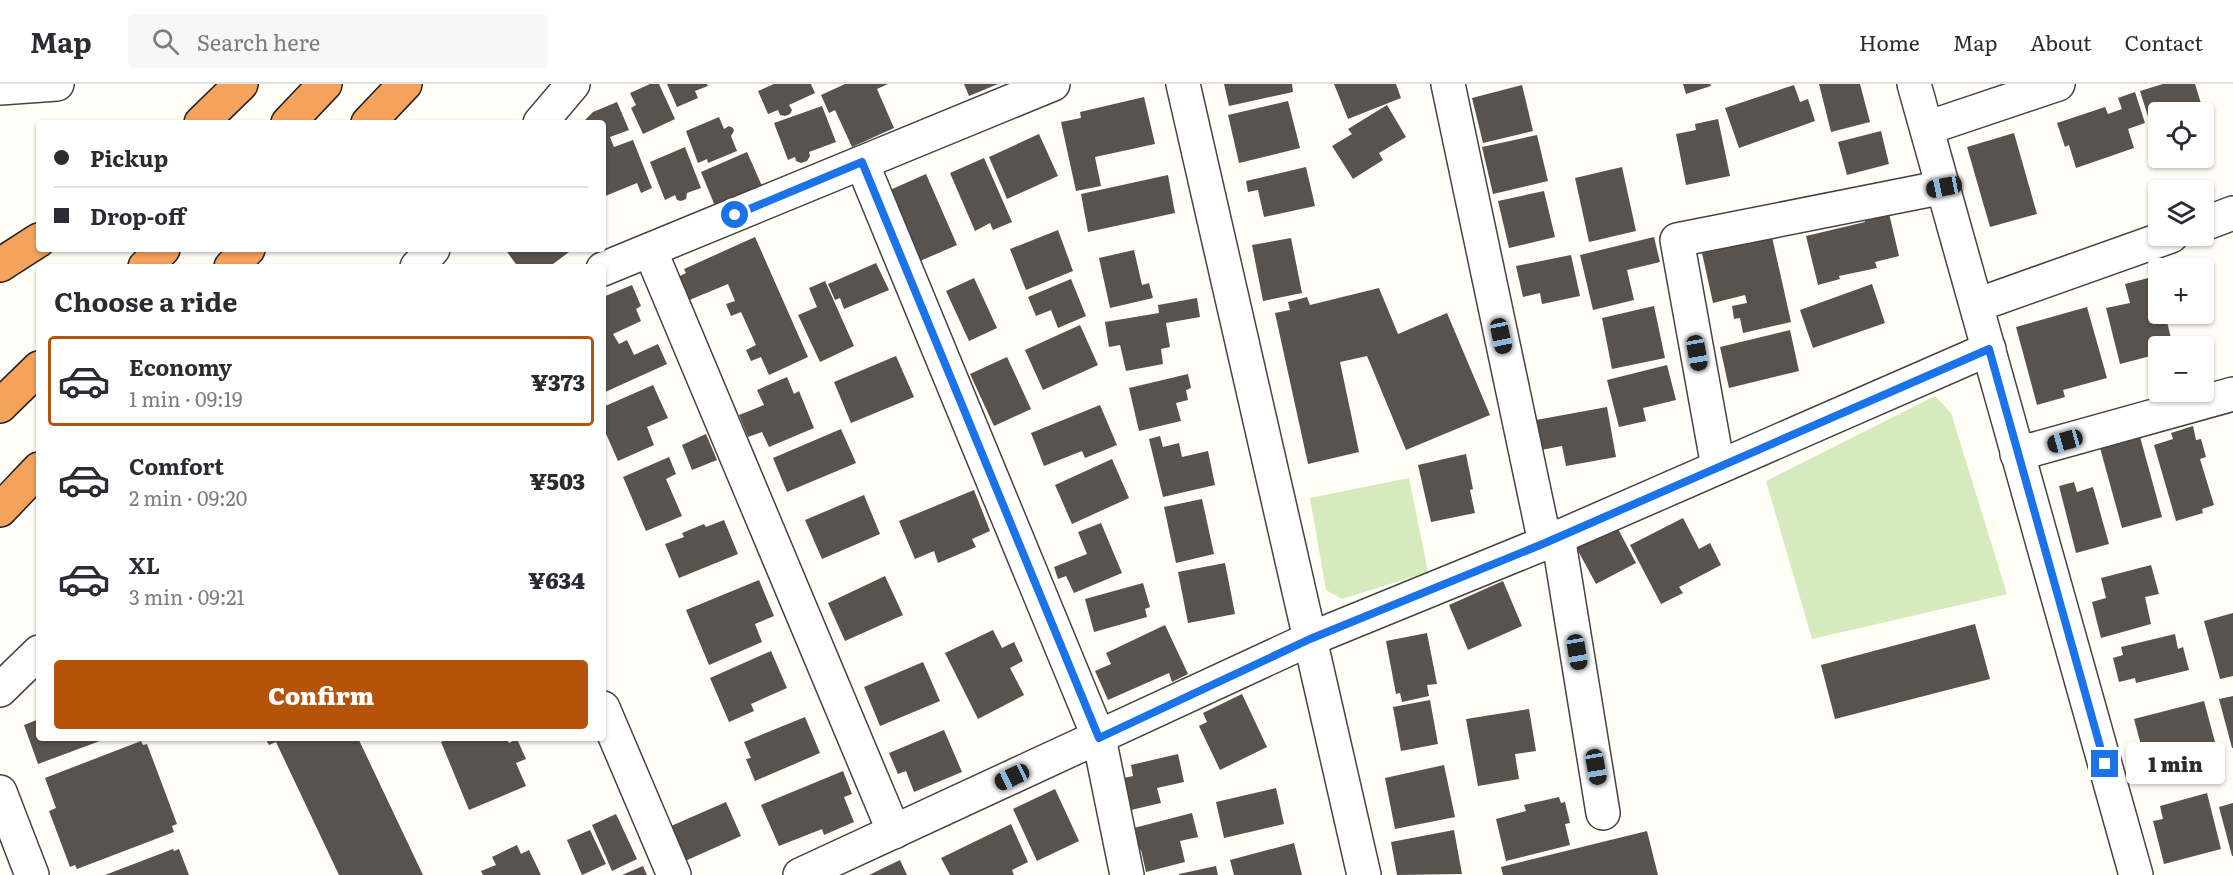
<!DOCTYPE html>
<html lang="en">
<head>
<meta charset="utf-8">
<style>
	body { margin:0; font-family:Literata,serif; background:#f7f7f7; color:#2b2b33; height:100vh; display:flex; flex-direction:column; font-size:22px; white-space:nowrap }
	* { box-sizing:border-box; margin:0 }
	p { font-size:20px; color:#7c7c81 }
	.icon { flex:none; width:33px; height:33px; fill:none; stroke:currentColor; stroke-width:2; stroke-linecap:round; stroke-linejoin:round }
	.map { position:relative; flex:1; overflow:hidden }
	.details { position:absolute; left:36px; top:180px; width:570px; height:477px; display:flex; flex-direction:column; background:#fff; border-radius:6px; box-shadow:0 2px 4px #0004 }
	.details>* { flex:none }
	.top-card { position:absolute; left:36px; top:36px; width:570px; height:132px; border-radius:6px; box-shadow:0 2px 4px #0004; display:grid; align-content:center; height:132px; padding:0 18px; background:#fff }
	.tools { position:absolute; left:2148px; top:18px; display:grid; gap:12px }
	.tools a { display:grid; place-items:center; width:66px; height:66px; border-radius:6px; background:#fff; box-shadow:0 2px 4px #0004; font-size:30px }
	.end { position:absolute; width:27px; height:27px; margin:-14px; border:8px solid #1a73e8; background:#fff; box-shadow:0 0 0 3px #fff }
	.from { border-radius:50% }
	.bubble { position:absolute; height:42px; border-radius:6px; background:#fff; box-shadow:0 2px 4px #0004; font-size:20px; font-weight:800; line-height:42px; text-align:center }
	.car { position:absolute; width:18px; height:36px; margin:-18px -9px; border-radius:8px; box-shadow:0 0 4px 2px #0007; background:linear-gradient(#222 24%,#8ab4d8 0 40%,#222 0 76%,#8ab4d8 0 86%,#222 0) }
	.top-card b { display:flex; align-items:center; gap:21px; height:57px; font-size:22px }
	.top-card b+b { border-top:2px solid #e1e1e2 }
	.top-card i { width:15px; height:15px; background:#2b2b33 }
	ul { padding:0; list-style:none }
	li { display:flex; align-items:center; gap:18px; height:90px; margin:0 12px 9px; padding:0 6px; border:3px solid transparent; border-radius:6px }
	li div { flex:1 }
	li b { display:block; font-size:22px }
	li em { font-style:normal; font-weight:800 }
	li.on { border-color:#b45309 }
	li>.icon { width:54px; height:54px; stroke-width:1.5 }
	h2 { padding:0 18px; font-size:27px; line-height:72px }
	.action { display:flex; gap:12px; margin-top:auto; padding:12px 18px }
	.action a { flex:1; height:69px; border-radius:6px; background:#b45309; color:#fff; font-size:24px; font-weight:800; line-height:69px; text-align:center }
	header { display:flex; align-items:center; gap:36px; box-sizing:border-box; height:84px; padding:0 30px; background:#fff; border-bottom:2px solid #e1e1e2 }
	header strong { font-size:28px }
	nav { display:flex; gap:33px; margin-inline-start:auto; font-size:21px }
	.search { width:420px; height:54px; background:#f7f7f7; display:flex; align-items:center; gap:15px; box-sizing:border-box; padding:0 21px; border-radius:6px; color:#7c7c81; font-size:22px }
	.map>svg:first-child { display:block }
	.green { fill:#d5ebbd }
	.building { fill:#5a524d }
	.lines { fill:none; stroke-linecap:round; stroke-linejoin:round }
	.minor-casing { stroke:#444; stroke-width:36 }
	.highway-casing { stroke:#222; stroke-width:36 }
	.minor { stroke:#fff; stroke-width:33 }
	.highway { stroke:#f5a25d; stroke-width:33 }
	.route { stroke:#1a73e8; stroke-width:8 }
</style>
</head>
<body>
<header>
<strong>Map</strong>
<div class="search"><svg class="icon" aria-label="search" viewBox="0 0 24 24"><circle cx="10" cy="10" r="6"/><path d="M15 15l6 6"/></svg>Search here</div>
<nav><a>Home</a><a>Map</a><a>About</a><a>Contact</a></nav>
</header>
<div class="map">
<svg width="2233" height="791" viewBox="0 0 2233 791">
	<rect width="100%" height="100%" fill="#fffdf5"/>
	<g class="green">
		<polygon points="1935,312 1951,329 2007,510 1812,555 1766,397"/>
		<polygon points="1409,394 1428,488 1342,515 1326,506 1310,414"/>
	</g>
	<g class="building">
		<polygon points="650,0 659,0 675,35 643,50 631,24 636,21 630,9"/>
		<polygon points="667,0 707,0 708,2 695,7 698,14 677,23"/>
		<polygon points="774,0 811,0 815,9 789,21 792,26 790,30 785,32 780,31 778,26 768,30 758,7"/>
		<polygon points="845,0 888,0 877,5 894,44 852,63 835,26 829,29 821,11"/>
		<polygon points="964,0 998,0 969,12"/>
		<polygon points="1224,0 1292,0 1293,8 1229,22"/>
		<polygon points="1334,0 1396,0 1401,14 1348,35"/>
		<polygon points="1683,0 1710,0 1711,2 1686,10"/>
		<polygon points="1819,0 1860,0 1870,38 1831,48"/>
		<polygon points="2163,0 2195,0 2203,26 2193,28 2158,28 2158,39 2151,42 2140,7"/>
		<polygon points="1522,1 1533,47 1483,59 1472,14"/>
		<polygon points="1794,1 1800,18 1808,15 1815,37 1739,64 1725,24"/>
		<polygon points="2135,8 2145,39 2128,45 2134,64 2076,84 2069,61 2065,63 2057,39 2105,23 2108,30 2122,25 2118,14"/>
		<polygon points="1144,13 1155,60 1095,73 1101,102 1076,107 1061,38 1081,34 1080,28"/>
		<polygon points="1288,17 1300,64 1239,79 1228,31"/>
		<polygon points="617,18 629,46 610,53 614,63 633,56 652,104 641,109 637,99 603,113 603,39 582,39 593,28"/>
		<polygon points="1387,21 1406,53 1379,69 1383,76 1353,95 1332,62 1352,50 1348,45"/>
		<polygon points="822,22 836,58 809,68 810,72 807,77 801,79 796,77 795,73 788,76 774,39"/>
		<polygon points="719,33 724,45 729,42 733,44 734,47 731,52 737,67 708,79 707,75 698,79 686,47"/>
		<polygon points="1718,35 1730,92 1686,101 1676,50 1696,46 1695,40"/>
		<polygon points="1881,47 1889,80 1847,91 1838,58"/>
		<polygon points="2014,49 2037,130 1990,143 1967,63"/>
		<polygon points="1039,50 1058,92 1007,115 989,73"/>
		<polygon points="1537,51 1548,97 1493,110 1482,63"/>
		<polygon points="685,63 701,104 687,109 686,115 681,117 677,116 675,111 665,116 650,78"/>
		<polygon points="747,68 762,102 715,122 701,88"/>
		<polygon points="984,74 1012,138 993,146 990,139 975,147 950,89"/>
		<polygon points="1306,83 1315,122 1264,133 1258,106 1248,108 1246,97"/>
		<polygon points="1622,83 1636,147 1589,158 1575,94"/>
		<polygon points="926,90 957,161 920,177 890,106"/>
		<polygon points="1168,91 1175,129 1088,148 1081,110"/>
		<polygon points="1544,107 1555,153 1509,164 1498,117"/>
		<polygon points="1888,125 1899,172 1875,178 1877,184 1839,192 1840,195 1818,201 1806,152 1865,138 1863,131"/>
		<polygon points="1058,146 1073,187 1026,206 1010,165"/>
		<polygon points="755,153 808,273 769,291 761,273 751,277 746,266 756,261 741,228 731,232 726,220 735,217 728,200 687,217 676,194 686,189 684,185"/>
		<polygon points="1654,153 1660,178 1627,186 1634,216 1593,226 1580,171"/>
		<polygon points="1772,153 1791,238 1743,249 1740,234 1734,235 1732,222 1747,219 1745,211 1713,219 1702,169"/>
		<polygon points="1291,154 1302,209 1263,217 1252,161"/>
		<polygon points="505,165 573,165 549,183 518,183"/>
		<polygon points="1134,166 1142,201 1149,199 1153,214 1110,224 1099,174"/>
		<polygon points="1571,171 1580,212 1542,220 1540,209 1523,213 1516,182"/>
		<polygon points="876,179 889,206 844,225 840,214 835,216 828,200"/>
		<polygon points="2156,192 2158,204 2158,230 2165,230 2173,262 2158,262 2158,270 2120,280 2106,224 2130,219 2125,200"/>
		<polygon points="974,194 997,244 969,257 946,207"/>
		<polygon points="1071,195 1086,232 1058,244 1051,226 1036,232 1028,213"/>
		<polygon points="825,197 854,262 820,278 798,231 817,223 809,204"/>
		<polygon points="1872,200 1885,239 1813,264 1800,226"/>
		<polygon points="632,201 641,222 636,225 641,237 613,250 619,260 627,256 634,271 658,260 667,280 603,309 603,213"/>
		<polygon points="1379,204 1398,250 1447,229 1490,331 1406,366 1367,272 1340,278 1359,368 1308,380 1275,229 1290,226 1288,218 1307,213 1310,221"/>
		<polygon points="1197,214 1200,233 1166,239 1170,263 1161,265 1163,280 1126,287 1120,261 1109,263 1105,238 1159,229 1158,221"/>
		<polygon points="1654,222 1665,274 1612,285 1602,234"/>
		<polygon points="2087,223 2107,294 2063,306 2065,313 2037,321 2016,243"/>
		<polygon points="1080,241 1098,281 1043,306 1025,266"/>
		<polygon points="1790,246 1799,287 1729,304 1720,263"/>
		<polygon points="896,272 914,313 851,339 834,298"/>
		<polygon points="1007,273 1031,325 994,342 970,290"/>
		<polygon points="1667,281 1676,316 1643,324 1646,337 1619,343 1607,296"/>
		<polygon points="1188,290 1191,304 1186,306 1188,316 1176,319 1181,337 1139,347 1129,304"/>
		<polygon points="787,293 794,310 799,307 814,344 769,363 762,348 748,353 739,331 764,321 757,306"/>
		<polygon points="653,301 668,334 647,343 654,361 618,377 603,343 603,323"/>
		<polygon points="1100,321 1117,361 1085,374 1082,367 1044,382 1031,349"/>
		<polygon points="1607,323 1616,373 1566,382 1562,362 1541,366 1536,336"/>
		<polygon points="2193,342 2196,356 2201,355 2206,373 2200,375 2214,421 2202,425 2203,429 2176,437 2154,361 2173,355 2171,349"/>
		<polygon points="841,345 856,379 787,408 773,374"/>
		<polygon points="2139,349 2162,433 2122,444 2099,360"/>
		<polygon points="706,350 717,376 692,386 682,361"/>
		<polygon points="1160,352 1163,363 1179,359 1182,373 1208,367 1215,401 1163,413 1149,355"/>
		<polygon points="1466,370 1473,405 1470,406 1475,429 1431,438 1418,381"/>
		<polygon points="669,373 676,390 666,395 682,432 646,447 623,393"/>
		<polygon points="1112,375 1129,414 1072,440 1055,401"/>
		<polygon points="2074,398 2077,408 2093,403 2109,460 2076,469 2059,402"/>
		<polygon points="974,406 990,447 972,455 976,463 938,479 934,467 915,475 899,437"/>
		<polygon points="864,411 880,450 822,475 805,436"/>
		<polygon points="1202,415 1214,470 1176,479 1164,423"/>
		<polygon points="1683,434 1699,465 1710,459 1721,481 1679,503 1683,509 1661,520 1630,461"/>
		<polygon points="724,436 738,470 679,494 665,460 684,453 682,449 704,440 706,443"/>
		<polygon points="1101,439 1122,489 1074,509 1066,492 1058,495 1054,483 1087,470 1078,448"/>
		<polygon points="1616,441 1636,479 1596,500 1576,463"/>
		<polygon points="1225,479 1235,530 1188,539 1178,488"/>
		<polygon points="2151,481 2159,510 2145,513 2151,540 2101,554 2092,518 2106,514 2101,494"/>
		<polygon points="885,492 903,531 845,557 828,519"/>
		<polygon points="759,496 774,532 755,540 762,558 709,581 686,526"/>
		<polygon points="1503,497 1522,542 1468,566 1449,521"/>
		<polygon points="1143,499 1150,523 1145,525 1147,533 1094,548 1085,515"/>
		<polygon points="2233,529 2233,592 2220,595 2204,537"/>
		<polygon points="1975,540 1990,595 1835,635 1821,581"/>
		<polygon points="1165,541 1188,590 1172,598 1169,589 1108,616 1095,587 1111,580 1106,569"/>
		<polygon points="993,546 1002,564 1014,558 1023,577 1010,584 1024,611 978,635 945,569"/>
		<polygon points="1427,549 1437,600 1427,601 1429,612 1402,618 1400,609 1396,610 1386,557"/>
		<polygon points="2175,550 2178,565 2183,563 2189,586 2136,599 2135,594 2119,598 2113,574 2123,571 2121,563"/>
		<polygon points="771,567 787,604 751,620 754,627 729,638 710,594"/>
		<polygon points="923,578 940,617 880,642 864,603"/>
		<polygon points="1242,610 1267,663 1220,686 1199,642 1207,638 1203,629"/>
		<polygon points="2233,612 2233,664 2232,664 2219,615"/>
		<polygon points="1430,616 1438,660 1401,667 1393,623"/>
		<polygon points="2204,617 2215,658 2145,676 2134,635"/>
		<polygon points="1529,625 1536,667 1515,670 1519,695 1478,702 1466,635"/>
		<polygon points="805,633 820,669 755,697 746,675 751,674 744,658"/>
		<polygon points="39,635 39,654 108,654 38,680 24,641"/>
		<polygon points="944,646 962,688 914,708 906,687 898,690 889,669"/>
		<polygon points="265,654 358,654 423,791 339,791 276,658 269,661"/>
		<polygon points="450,654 506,654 509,659 517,655 526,675 516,679 526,702 469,726 441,658"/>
		<polygon points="141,657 143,661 147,660 177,740 172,742 174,748 77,785 75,781 70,783 49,727 56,724 45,694"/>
		<polygon points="1178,670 1184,698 1157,704 1161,719 1131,726 1124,694 1133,692 1131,681"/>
		<polygon points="1444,681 1455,733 1395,745 1385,694"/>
		<polygon points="843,687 852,710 844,713 854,738 824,751 822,745 779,762 761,721"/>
		<polygon points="1276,704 1284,740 1224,754 1216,718"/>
		<polygon points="1055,705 1079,757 1037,777 1013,725"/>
		<polygon points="2207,709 2221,765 2164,780 2153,737 2163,735 2160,722"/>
		<polygon points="1559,713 1561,719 1565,718 1570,739 1565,740 1570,761 1506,777 1496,735 1526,727 1524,721"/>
		<polygon points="726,718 741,752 685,777 671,742"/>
		<polygon points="2233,719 2233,772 2232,772 2219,723"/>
		<polygon points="1192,729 1198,753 1180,757 1185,778 1146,788 1141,766 1131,768 1126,746"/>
		<polygon points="616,730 637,775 612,787 592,741"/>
		<polygon points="1011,740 1028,778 1012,786 1014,791 950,791 941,774"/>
		<polygon points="590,746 606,780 582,791 567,756"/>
		<polygon points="1454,746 1462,790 1397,791 1391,758"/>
		<polygon points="1647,747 1658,791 1503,791 1501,783"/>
		<polygon points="1294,759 1302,791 1234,791 1230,776"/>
		<polygon points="517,761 521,770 529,766 541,791 483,791 481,787 496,781 492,773"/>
		<polygon points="173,765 174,767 179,765 189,791 105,791"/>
		<polygon points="900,776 907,791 869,791"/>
		<polygon points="643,782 647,791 622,791"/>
		<polygon points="1216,782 1218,791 1179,791 1179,790"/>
	</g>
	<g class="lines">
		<g class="minor-casing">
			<g id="minor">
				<polyline points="1183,0 1364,791"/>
				<polyline points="1448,0 1545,459"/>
				<polyline points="1914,0 2136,791"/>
				<polyline points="0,4 57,0"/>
				<polyline points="540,39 573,0"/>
				<polyline points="1927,44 2058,0"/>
				<polyline points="862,79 1099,654 1127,791"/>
				<polyline points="2204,140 2233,129"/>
				<polyline points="650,166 894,748"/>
				<polyline points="417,183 433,165"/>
				<polyline points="603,185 1053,0"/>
				<polyline points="1977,221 2171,152"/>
				<polyline points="2017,370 2233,310"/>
				<polyline points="1718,383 1677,156 1944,103"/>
				<polyline points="1558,452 1603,729"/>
				<polyline points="0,606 39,568"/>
				<polyline points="603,624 674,791"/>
				<polyline points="0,708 32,791"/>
				<polyline points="800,791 1310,555 1545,459 1989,265"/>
			</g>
		</g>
		<g class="highway-casing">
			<g id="highway">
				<polyline points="201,39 241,0"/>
				<polyline points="288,39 325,0"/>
				<polyline points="368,39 405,0"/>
				<polyline points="0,181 39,156"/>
				<polyline points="145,183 163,165"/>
				<polyline points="231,183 248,165"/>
				<polyline points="0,322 39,284"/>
				<polyline points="0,426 39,385"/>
			</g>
		</g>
		<use href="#minor" class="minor"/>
		<use href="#highway" class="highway"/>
	</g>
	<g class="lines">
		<polyline class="route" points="735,131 862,78 1099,654 1310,555 1545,459 1989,265 2105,680"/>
	</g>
</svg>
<div class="tools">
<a><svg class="icon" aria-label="locate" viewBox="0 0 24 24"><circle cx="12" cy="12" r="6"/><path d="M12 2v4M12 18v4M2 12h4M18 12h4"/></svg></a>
<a><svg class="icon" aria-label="layers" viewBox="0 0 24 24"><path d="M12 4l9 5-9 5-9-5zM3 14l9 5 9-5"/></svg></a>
<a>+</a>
<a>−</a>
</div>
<i class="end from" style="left:735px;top:131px"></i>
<i class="end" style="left:2105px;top:680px"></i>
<div class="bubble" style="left:2126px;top:658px;width:99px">1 min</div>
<i class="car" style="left:1944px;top:103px;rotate:259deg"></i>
<i class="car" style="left:1501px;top:252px;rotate:168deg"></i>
<i class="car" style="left:1697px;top:269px;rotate:170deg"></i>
<i class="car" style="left:2065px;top:357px;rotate:254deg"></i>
<i class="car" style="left:1577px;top:568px;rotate:171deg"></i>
<i class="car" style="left:1596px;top:683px;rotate:170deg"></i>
<i class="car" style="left:1012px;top:693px;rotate:245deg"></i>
<div class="top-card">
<b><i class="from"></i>Pickup</b>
<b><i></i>Drop-off</b>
</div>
<section class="details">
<h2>Choose a ride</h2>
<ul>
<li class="on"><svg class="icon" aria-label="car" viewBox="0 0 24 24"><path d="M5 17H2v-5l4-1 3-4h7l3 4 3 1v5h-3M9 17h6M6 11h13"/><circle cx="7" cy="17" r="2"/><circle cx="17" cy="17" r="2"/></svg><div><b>Economy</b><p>1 min · 09:19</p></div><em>¥373</em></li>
<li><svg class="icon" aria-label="car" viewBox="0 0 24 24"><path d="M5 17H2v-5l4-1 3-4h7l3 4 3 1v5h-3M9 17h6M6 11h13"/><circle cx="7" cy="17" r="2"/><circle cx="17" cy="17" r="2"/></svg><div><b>Comfort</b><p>2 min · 09:20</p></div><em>¥503</em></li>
<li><svg class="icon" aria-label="car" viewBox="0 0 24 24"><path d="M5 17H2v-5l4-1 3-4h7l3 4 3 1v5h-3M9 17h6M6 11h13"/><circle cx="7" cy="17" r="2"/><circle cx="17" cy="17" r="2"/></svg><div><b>XL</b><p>3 min · 09:21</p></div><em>¥634</em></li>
</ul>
<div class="action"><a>Confirm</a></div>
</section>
</div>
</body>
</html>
